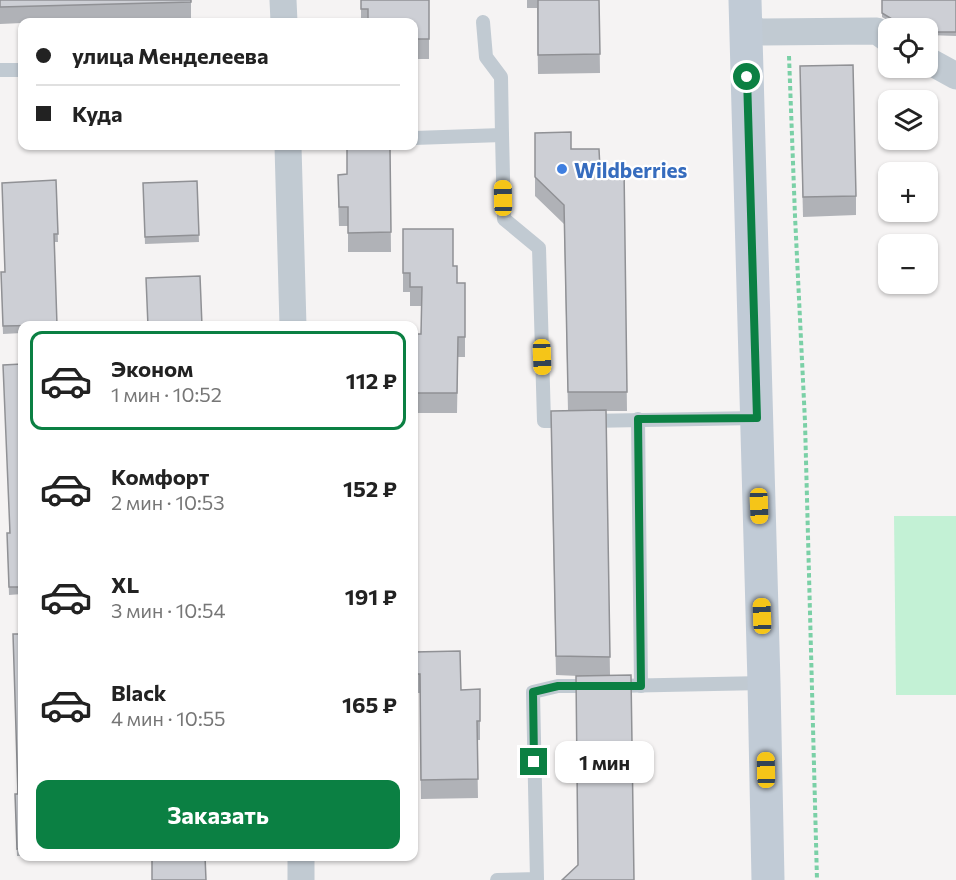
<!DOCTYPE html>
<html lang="ru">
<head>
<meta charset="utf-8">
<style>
	body { margin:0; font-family:Commissioner,sans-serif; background:#f6f6f6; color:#222; height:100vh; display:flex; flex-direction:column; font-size:22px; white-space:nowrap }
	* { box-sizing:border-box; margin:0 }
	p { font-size:20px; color:#767676 }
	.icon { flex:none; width:33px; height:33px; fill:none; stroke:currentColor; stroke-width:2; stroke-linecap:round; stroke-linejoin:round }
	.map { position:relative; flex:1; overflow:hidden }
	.details { position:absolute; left:18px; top:321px; width:400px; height:540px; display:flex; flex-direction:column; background:#fff; border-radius:12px; box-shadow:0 2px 4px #0004 }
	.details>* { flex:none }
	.banner { position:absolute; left:18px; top:18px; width:400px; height:132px; border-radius:12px; box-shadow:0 2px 4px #0004; display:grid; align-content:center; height:132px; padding:0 18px; background:#fff }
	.controls { position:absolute; left:878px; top:18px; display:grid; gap:12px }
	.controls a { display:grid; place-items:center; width:60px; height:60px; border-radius:12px; background:#fff; box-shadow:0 2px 4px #0004; font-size:30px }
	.end { position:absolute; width:27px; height:27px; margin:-14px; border:8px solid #0b8043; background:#fff; box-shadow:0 0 0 3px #fff }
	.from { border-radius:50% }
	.bubble { position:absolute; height:42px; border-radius:12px; background:#fff; box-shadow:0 2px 4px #0004; font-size:20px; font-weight:700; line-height:42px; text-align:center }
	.car { position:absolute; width:18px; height:36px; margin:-18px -9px; border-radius:8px; box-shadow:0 0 4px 2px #0007; background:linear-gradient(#f5c518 24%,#345 0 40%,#f5c518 0 76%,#345 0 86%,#f5c518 0) }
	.banner b { display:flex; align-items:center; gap:21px; height:57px; font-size:22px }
	.banner b+b { border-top:2px solid #e0e0e0 }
	.banner i { width:15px; height:15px; background:#222 }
	ul { padding:10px 0 0; list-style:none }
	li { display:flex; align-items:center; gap:18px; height:99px; margin:0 12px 9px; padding:0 6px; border:3px solid transparent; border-radius:12px }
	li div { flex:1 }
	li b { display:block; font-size:22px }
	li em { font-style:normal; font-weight:700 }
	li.current { border-color:#0b8043 }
	li>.icon { width:54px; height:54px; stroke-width:1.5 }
	.cta { display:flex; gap:12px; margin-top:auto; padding:12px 18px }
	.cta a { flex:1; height:69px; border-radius:12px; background:#0b8043; color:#fff; font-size:24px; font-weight:700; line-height:69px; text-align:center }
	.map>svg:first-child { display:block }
	.green { fill:#c3f1d5 }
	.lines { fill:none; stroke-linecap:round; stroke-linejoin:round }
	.path { stroke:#7ad0a6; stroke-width:4; stroke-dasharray:4.5 3; stroke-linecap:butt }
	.lane { stroke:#c1cad2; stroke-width:14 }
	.street { stroke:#c1cad2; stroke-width:27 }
	.secondary { stroke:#c1cbd6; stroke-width:33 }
	.wall { fill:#b0b2b7 }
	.building { fill:#cdcfd5; stroke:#909195; stroke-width:1.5 }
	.route { stroke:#0b8043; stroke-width:8 }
	.shop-dot { fill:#3f7fe0; stroke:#fff; stroke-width:2 }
	.labels { text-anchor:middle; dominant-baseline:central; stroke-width:4.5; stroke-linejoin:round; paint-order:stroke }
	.shop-label { font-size:21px; font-weight:bold; fill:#366cbe; stroke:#fff; text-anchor:start }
</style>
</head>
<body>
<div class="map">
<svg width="956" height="880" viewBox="0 0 956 880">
	<rect width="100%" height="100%" fill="#f5f3f3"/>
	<polygon class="green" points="894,516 956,516 956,695 896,695"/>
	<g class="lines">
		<polyline class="path" points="789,56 795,216 805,422 817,880"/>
		<g class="lane">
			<polyline points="483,22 486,57 501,77 502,135"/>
			<polyline points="0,70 22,70"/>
			<polyline points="414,138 502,135 504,219 539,248 544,421 568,421"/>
			<polyline points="638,419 641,686"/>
			<polyline points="587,421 757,418"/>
			<polyline points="614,686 764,683"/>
			<polyline points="497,880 537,879 533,692 558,686 594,686"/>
		</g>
		<g class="street">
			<polyline points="283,0 284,22"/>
			<polyline points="746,32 877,31 888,39"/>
			<polyline points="927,60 956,76"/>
			<polyline points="288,146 293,326"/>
			<polyline points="301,856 301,880"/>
		</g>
		<polyline class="secondary" points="745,0 764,683 768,880"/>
	</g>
	<g class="wall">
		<polygon points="0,0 191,0 191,19 22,22 22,23 0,24"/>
		<polygon points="361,0 429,0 429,59 414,59 414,22 361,22"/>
		<polygon points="527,0 599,0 600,73 538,74 537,8 527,8"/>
		<polygon points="882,0 956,0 956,36 927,35 927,28 899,28 897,26 882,17"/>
		<polygon points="800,86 856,196 856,215 803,217"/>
		<polygon points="535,133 571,149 600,169 624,168 627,411 606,411 610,675 578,866 579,676 556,675 551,430 568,411 564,224 535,196"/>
		<polygon points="390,148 391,252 348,252 348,226 339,226 338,194 347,174"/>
		<polygon points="56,180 58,242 54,242 57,326 22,326 22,333 3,334 1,272 5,272"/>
		<polygon points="197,181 199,242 145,244 143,183"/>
		<polygon points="403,229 453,266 457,283 465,283 465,357 458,357 457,413 414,413 414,334 421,334 422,306 410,306 410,292 403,292"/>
		<polygon points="22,364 22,594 9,595 7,533 9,533"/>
		<polygon points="22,634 22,856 17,856 15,794 17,794"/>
		<polygon points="414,652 461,690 480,689 480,740 477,740 478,798 421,799 420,693 414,693"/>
	</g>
	<g class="building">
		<polygon points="0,0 191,0 191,2 0,7"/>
		<polygon points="361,0 429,0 429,39 414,39 414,22 368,22 368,9 361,9"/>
		<polygon points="538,0 599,0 600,54 538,55"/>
		<polygon points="882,0 956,0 956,32 927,32 927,28 901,28 897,22 882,13"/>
		<polygon points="853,65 856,196 803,197 800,66"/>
		<polygon points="571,132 571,149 599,149 600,169 624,168 627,392 568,392 564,205 535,177 535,133"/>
		<polygon points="347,148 390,148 391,232 348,233 348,207 339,207 338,175 347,174"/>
		<polygon points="56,180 58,234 54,234 57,325 3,326 1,272 5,272 2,183"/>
		<polygon points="197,181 199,235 145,237 143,183"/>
		<polygon points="403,229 453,229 453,266 457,266 457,283 465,283 465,337 458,337 457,393 414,393 414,334 421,334 422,287 410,287 410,273 403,273"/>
		<polygon points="200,276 202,326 148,326 146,278"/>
		<polygon points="22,364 22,587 9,587 7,533 10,533 3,365"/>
		<polygon points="606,410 610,657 556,656 551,411"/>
		<polygon points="13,634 22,634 22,848 17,849 15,794 18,794"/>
		<polygon points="460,651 461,690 480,689 480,721 477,721 478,779 421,780 420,674 414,674 414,652"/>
		<polygon points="631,675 634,880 562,880 578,865 576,676"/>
		<polygon points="152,856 205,856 206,880 152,880"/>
	</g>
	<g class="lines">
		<polyline class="route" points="534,762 533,692 558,686 641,686 638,419 757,418 747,77"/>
	</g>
	<circle class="shop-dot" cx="562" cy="169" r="6"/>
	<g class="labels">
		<g class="shop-label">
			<text x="574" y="169">Wildberries</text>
		</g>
	</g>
</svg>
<div class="controls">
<a><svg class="icon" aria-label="locate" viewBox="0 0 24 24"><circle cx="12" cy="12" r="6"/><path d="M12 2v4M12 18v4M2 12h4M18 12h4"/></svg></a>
<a><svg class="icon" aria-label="layers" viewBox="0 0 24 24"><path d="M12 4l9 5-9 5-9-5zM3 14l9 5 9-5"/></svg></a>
<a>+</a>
<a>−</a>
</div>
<i class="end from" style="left:747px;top:77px"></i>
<i class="end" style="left:534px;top:762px"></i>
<div class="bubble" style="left:555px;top:741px;width:99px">1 мин</div>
<i class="car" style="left:503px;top:198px;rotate:359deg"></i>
<i class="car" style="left:542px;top:357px;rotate:178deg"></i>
<i class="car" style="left:759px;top:506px;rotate:178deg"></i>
<i class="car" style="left:762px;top:616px;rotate:358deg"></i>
<i class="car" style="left:766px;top:770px;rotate:359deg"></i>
<div class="banner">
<b><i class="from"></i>улица Менделеева</b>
<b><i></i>Куда</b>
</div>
<section class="details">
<ul>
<li class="current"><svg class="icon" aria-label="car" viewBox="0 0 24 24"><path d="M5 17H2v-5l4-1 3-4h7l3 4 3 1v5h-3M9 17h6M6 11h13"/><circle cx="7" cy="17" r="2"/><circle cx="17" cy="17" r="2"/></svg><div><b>Эконом</b><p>1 мин · 10:52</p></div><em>112 ₽</em></li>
<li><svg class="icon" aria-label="car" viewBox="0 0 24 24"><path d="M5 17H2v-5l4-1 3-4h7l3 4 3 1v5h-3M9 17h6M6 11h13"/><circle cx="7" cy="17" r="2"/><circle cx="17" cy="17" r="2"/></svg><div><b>Комфорт</b><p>2 мин · 10:53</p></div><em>152 ₽</em></li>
<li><svg class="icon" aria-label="car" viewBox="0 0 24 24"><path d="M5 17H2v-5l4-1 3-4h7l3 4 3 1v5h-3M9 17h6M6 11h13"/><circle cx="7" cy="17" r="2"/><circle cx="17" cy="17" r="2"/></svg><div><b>XL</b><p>3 мин · 10:54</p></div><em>191 ₽</em></li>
<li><svg class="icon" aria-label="car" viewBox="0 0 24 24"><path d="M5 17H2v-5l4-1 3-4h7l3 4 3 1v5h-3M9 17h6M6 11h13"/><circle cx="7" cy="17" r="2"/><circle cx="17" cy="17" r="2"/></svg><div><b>Black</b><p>4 мин · 10:55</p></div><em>165 ₽</em></li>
</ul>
<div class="cta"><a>Заказать</a></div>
</section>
</div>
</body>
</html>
